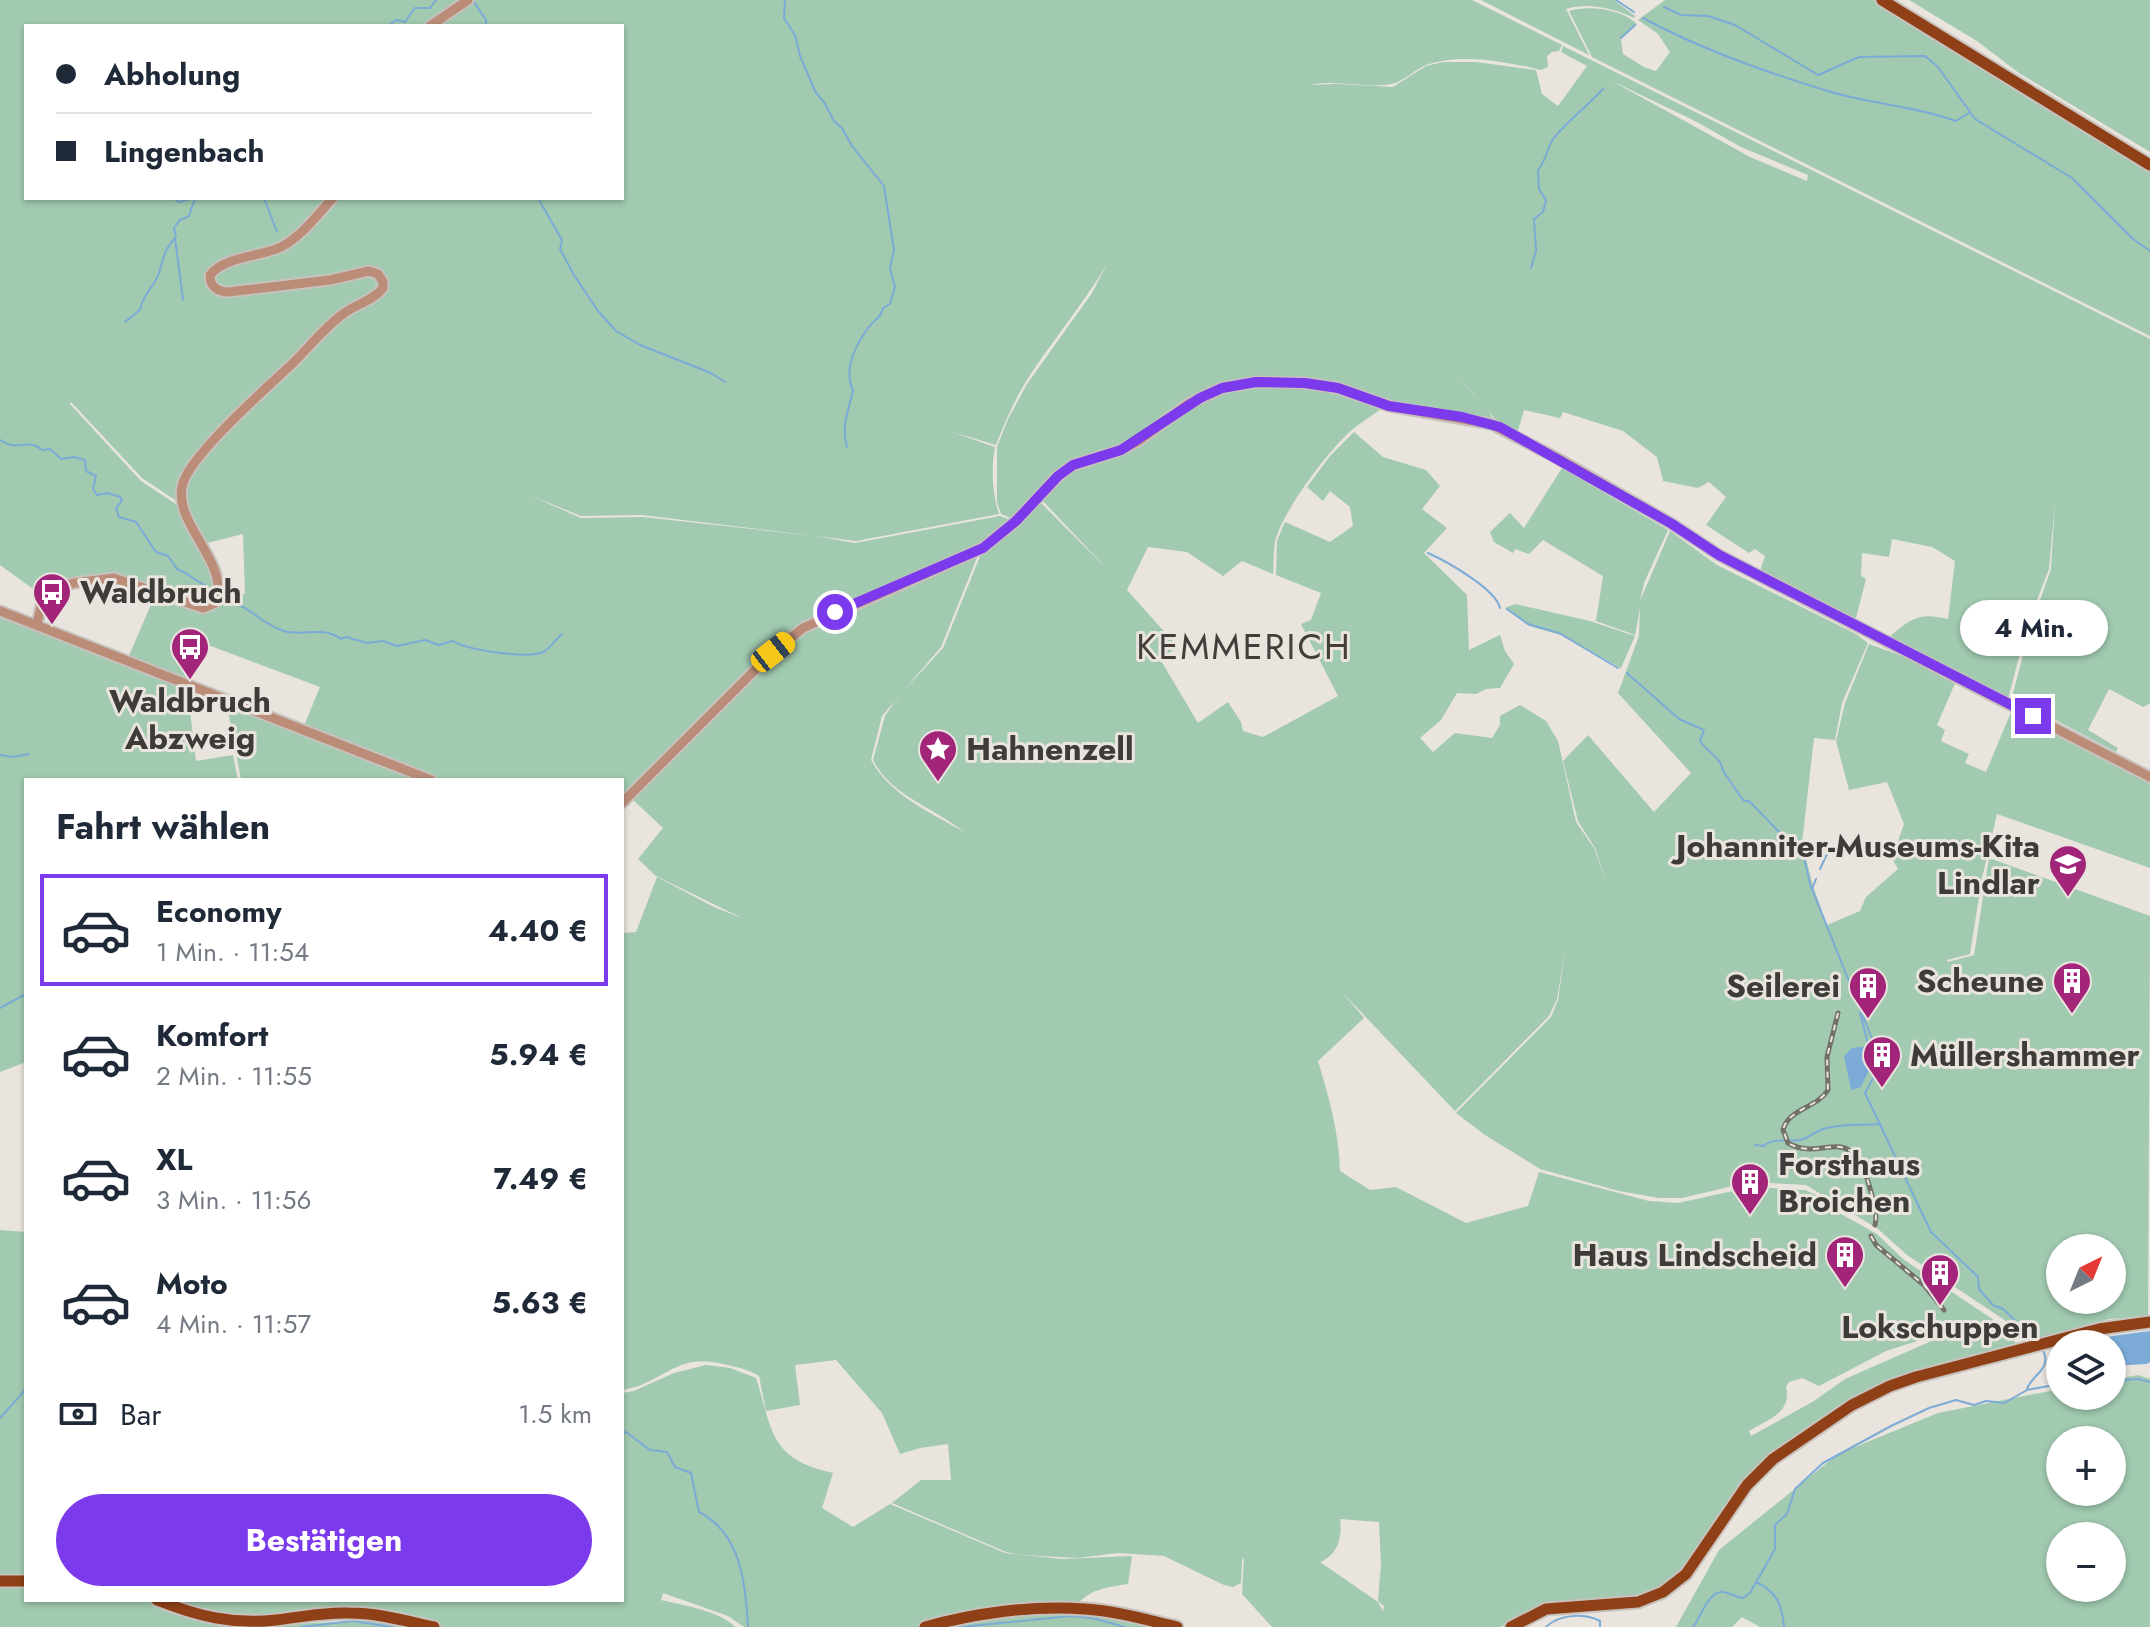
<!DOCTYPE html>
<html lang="de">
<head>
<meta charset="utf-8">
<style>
	body { margin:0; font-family:Jost,sans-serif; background:#f6f6f7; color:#1f2937; height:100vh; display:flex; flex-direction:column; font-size:30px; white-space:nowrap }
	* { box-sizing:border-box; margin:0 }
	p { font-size:26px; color:#747a83 }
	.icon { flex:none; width:44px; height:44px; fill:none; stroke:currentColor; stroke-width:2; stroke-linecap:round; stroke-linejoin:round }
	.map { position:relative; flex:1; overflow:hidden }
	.panel { position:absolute; left:24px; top:778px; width:600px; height:824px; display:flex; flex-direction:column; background:#fff; border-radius:0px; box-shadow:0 2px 6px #0004 }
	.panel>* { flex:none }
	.guide { position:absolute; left:24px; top:24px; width:600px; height:176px; border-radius:0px; box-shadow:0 2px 6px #0004; display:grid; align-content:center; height:176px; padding:0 32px; background:#fff }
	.needle { width:52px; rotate:43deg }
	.fabs { position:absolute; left:2046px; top:1234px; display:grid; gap:16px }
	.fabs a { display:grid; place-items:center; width:80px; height:80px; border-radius:50%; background:#fff; box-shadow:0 2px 6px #0004; font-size:40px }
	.end { position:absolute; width:36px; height:36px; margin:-18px; border:10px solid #7c3aed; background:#fff; box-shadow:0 0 0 4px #fff }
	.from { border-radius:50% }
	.bubble { position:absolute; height:56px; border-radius:28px; background:#fff; box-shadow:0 2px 6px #0004; font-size:26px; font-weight:700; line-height:56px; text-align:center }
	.car { position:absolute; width:24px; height:48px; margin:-24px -12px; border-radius:10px; box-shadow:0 0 6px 2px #0007; background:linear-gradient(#f5c518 24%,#345 0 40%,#f5c518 0 76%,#345 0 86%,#f5c518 0) }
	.guide b { display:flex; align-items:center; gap:28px; height:76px; font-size:30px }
	.guide b+b { border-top:2px solid #e0e1e3 }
	.guide i { width:20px; height:20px; background:#1f2937 }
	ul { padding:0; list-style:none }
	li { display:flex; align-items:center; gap:24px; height:112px; margin:0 16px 12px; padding:0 16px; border:4px solid transparent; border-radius:0px }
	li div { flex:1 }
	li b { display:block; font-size:30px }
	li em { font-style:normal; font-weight:700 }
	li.on { border-color:#7c3aed }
	li>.icon { width:72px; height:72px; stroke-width:1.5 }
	h2 { padding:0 32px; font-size:36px; line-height:96px }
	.pay { display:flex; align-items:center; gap:20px; height:88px; padding:0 32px; font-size:30px }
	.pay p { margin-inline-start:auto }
	.button { display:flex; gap:16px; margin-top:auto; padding:16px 32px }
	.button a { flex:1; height:92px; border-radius:48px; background:#7c3aed; color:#fff; font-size:32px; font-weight:700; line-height:92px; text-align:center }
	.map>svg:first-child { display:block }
	.green { fill:#a1cab0; fill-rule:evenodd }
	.water { fill:#7babd6 }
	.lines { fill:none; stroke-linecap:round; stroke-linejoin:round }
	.stream { stroke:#7babd6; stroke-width:2 }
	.minor-casing { stroke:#c7c2bd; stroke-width:13 }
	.major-casing { stroke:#c7c2bd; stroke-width:15 }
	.minor { stroke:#bb8d79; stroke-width:9 }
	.major { stroke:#8f4016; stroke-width:11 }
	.rail-casing { stroke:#73706c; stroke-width:5 }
	.rail { stroke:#e9e4de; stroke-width:2; stroke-dasharray:6; stroke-linecap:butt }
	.route { stroke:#7c3aed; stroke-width:10 }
	.labels { text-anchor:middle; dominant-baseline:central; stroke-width:6; stroke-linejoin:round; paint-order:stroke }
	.poi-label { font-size:32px; font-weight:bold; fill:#3e3c39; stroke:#e9e4de; text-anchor:start }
	.quarter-label { font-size:36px; letter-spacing:2px; fill:#433e3a; stroke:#e9e4de }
</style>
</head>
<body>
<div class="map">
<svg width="2150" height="1627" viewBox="0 0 2150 1627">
	<rect width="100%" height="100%" fill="#e9e4de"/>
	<g class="green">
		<path d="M0,0H1472L1562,45L1559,51L1552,52L1547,56L1548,67L1541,70C1508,62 1462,53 1429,64C1416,68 1404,82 1391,84C1366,89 1337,79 1309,85L1336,84L1393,87L1426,66L1443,62H1476L1536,70L1542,94L1558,106L1587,66L1561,52L1563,46L2150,339V703L2143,707L2109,689L2088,730L2118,748L2116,752L2012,697L2030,629L2051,569L2055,503L2049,569L2028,623L2008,699L1888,638C1911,619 1918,612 1948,619L1955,561L1932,547L1892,539L1889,557L1862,553L1861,576L1866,579L1855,622L1759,574L1765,556L1755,549L1749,553L1706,525L1726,497L1709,482L1698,488L1663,481L1657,457L1623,431L1563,412L1560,418L1524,410L1517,434C1495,425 1478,397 1460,380L1489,412L1496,425L1462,416L1391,404L1364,395L1370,402L1384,407C1374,414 1363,421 1353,429C1330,448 1281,513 1275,542C1273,553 1274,564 1273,574L1242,561L1223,576L1187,552L1148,547L1127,590L1178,647L1160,659L1198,723L1228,702L1241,722L1243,731L1263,737L1338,696L1301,624L1311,620L1321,593L1276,575L1277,541L1285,522L1330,542L1353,526L1350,507L1330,491L1323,501L1307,487L1330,456L1354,432L1383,457L1426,470L1440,486L1422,509L1447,528L1424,553L1467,595L1469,650L1500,635L1505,651L1514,664L1500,688L1486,689L1476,694L1457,693L1441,720L1420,738L1433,752L1455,733L1492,738L1500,725V716L1520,705L1546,721L1558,741L1576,822L1594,848L1606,882L1595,848L1578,821L1563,761L1588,735L1654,812L1691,773L1618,693L1639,636L1640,608L1635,635L1596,621L1603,576L1543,540L1529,554L1515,549L1513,553L1494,542L1490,532L1510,513L1524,528L1562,468L1668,530L1644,583L1640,601L1670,531L1717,565L1856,634L1868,643L1842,703L1835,740L1814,738L1802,843L1813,886L1827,925L1860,911L1866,897L1898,869L1892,858L1904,824L1887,782L1849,790L1836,741L1845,703L1869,644L1902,656L1955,683L1937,725L1945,730L1941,741L1969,754L1965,763L1986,772L2011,712L2150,784V868L1997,814L1982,878L1970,954L1947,960L1948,962L1974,955L1989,858L2150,916L2148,1316L2109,1319L2025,1344L2015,1327L1907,1255L1878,1229L1806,1185L1750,1182L1682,1198H1659L1619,1191L1540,1169L1485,1135L1456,1113L1551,1017L1558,1000L1565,951L1557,999L1549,1016L1455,1111L1342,992L1364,1018L1318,1061C1329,1098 1339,1132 1340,1171L1370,1190L1396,1187L1466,1223L1528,1206L1539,1172L1649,1201L1678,1203L1751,1187L1805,1190L1823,1198L1832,1209L1877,1234L1903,1259L2010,1331L2016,1345L1914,1373L1881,1386L1785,1443L1744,1482L1718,1525L1684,1573L1665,1588L1638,1601L1544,1605L1500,1627H1272L1242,1594L1244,1557L1242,1560L1241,1583L1233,1587L1224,1585L1164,1556L1118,1553L1078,1558L1022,1555L1006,1552L892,1503L921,1480H951L948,1444L920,1448L900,1454L882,1413L836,1360L795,1365L800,1405L766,1411L759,1376C748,1369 736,1367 723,1364C674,1352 664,1384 622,1390V933L636,932L657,877L714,907L744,919L656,876L638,859L663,828L630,797L774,653L803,630L980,550L941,647L882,716L871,760C891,796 930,812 964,832C934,807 892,797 873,760L885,716L897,698L943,648L983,549L1017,523L1038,500L1109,571L1040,498C1054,482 1068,467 1089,461C1103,456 1117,454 1130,447C1150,436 1167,421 1186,407C1218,385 1262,381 1300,384L1301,381C1262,378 1224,382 1189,401C1171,411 1157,427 1140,438C1120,450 1098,452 1077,461C1052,473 1033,499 1015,520L1001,514L997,502V447L1008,419L1027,384L1092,293L1107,264C1082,306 1051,342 1025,383C1013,403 1004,424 996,445L949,431L995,447C991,469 992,493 999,514L856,541L642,515L581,516L527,494L581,518L643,517L815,536L855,543L1000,516L1013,521L981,545L802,627L772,650L622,800V780H437L303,728L320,687L208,645L188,681L128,658L155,595L203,609L216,604L220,596L245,594L243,534L203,544L184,506L142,478L71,402L70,404L141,481L182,508L217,581C217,596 216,600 203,606C182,599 134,578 114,577C92,576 59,581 43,596L0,565ZM26,26H622V198H26ZM1610,80L1695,121L1741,147L1808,175L1807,181L1750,157ZM2060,1248H2112V1300H2060ZM1939,1332H1941L1936,1339L1845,1379L1814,1401L1751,1436L1749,1431C1768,1419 1792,1413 1786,1387L1789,1382L1802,1378L1819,1386L1886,1351L1933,1336ZM1340,1519L1379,1522L1381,1564L1378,1601L1384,1606L1383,1611L1378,1602L1320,1562C1339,1554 1342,1537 1340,1519Z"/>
		<path d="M1481,0H1614L1635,16L1634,18C1615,8 1586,2 1566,9L1589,55Z"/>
		<path d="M1665,0H1874L2150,171V336L1592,57L1569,11C1589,5 1622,9 1637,24L1621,39L1623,54L1644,67L1656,71L1670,52L1658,34L1638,20Z"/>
		<polygon points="1909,0 2150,0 2150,152 2019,73 1977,41"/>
		<polygon points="1515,604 1590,621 1635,636 1621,668 1564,636 1529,626 1505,608"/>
		<polygon points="0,613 187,686 196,761 233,755 238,780 26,780 26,1062 0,1072"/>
		<polygon points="226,700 427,780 241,780"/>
		<polygon points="0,1230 26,1232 26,1577 0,1577"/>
		<path d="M706,1365L730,1368L756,1378C773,1431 769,1459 833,1473L822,1508L853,1527L890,1504L1005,1553L1062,1559L1132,1556L1128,1584C1109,1587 1089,1589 1077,1605L917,1627H744L728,1616L663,1593L661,1600C682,1605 721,1611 735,1627H0V1584L26,1585V1600H146L193,1617L271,1625L358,1621L336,1606L267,1617L229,1619L166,1600H622V1393L634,1391L674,1373Z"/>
		<path d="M2138,1375L2150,1379V1627H1760L1742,1617L1732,1627H1676L1719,1550L1838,1454L1938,1413L2060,1389V1396H2112V1380ZM2060,1440H2112V1492H2060ZM2060,1536H2112V1588H2060Z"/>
		<polygon points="1085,1611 1141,1623 1146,1627 939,1627 973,1619"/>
	</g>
	<g class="water">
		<polygon points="1868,1040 1874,1060 1861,1087 1851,1090 1844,1056 1852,1048 1867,1046 1866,1041"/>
		<polygon points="2150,1331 2150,1362 2147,1364 2112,1366 2112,1344 2085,1344 2112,1336"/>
	</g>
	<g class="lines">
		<g class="stream">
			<path d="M785,0L784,18L795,35L800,56L816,93L824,102L834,121L842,128L852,146L884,186L894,250L890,268L895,287L890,304L883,308C881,318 874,320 868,328C855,346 843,369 853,391C848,412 841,426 847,447"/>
			<polyline points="1616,0 1634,12"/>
			<polyline points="474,2 486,20 486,26"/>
			<polyline points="1664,7 1681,15 1708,16 1735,25 1818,75 1859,57 1925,56 1938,67 1975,119 2072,178 2133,239 2150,251"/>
			<path d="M1643,18C1700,49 1768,73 1831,92C1872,104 1915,106 1956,121L1969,113"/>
			<polyline points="389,26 396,20 405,22 415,8 430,8 436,0"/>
			<polyline points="1621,38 1635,25"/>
			<polyline points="173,198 179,202 194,198"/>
			<polyline points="264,198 277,232"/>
			<polyline points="538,198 562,240 560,249 574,275 598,311 616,331 640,345 711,373 725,382"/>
			<polyline points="175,238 183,300"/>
			<path d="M1531,268L1536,251L1534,219L1543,212L1546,200L1539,189L1538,170C1546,161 1546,151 1552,141C1560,127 1590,104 1603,89"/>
			<path d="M125,322L140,310C143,294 154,287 159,273C164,257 164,249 176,237L174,228L180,220L189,216L195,198"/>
			<path d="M0,440C4,442 8,445 12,445C24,447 31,440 42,450L50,449L61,459L74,457L85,460L86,471L96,476L93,489L97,495L108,493L120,497L122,501L116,508L119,517L136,522L156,552L168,556L177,569C188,573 197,582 208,587"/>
			<path d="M1428,553C1446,561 1496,589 1500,608"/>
			<path d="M227,601C248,605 263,625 284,631C304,637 322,625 341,639L346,637L367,643L383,641L397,646L425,640L439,645L453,641C467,650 527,659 543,652C550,649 556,639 562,634"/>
			<polyline points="1507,609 1528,624 1559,633 1618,668"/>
			<path d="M1627,673L1679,719L1704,730L1700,741C1707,752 1722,758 1723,771L1743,800L1750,802L1786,839L1792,837L1800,841L1811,888"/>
			<polyline points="0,755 13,757 29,754"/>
			<polyline points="1820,869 1828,852"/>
			<polyline points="1816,879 1812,889 1879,1056 1881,1064 1865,1093 1931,1232 1974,1273 1978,1277 1979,1289 1993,1305 2003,1309 2022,1327 2033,1329"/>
			<polyline points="0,1008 26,994"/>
			<polyline points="1860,1013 1867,1040"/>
			<path d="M1755,1145L1764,1146C1773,1137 1789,1142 1800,1140C1809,1138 1814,1132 1823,1129C1842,1123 1861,1126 1881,1124"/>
			<polyline points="2036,1332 2041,1338"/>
			<polyline points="2112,1381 2138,1379 2150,1382"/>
			<path d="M2027,1389C2033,1373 2052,1370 2043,1350"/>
			<polyline points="0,1418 26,1389"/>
			<path d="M622,1434L626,1432L650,1450L667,1452L675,1467L691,1473L699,1512C742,1534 745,1584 748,1626"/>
			<path d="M1756,1582C1777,1592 1782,1604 1784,1627"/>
			<polyline points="301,1627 353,1621 392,1627"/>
			<polyline points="961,1627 1071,1616 1092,1618 1125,1627"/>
			<path d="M1546,1627C1559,1614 1584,1613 1600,1621V1627"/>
			<path d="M1693,1627C1701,1617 1708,1591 1723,1592C1730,1593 1736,1597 1743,1598L1750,1593L1775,1549V1525L1787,1514L1795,1489L1823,1463L1891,1426L1929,1408L1956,1400L1974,1405L1986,1401L2004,1403L2027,1390L2060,1384"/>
		</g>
		<g class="minor-casing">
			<g id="minor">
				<polyline points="430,26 468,0"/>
				<polyline points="0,611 431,780"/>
				<path d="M37,624L43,598L53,590L74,583L114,578L203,608L215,603C233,565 170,522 183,483C193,452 268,387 294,362C310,346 325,327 343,314C356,304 373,301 383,288V282L378,274L369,271L330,280L228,292C217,291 210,287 210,275C225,256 260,257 281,247C302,236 317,215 333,198"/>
				<polyline points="622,803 773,652 803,628 983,548 1016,521 1058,476 1073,465 1121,450 1140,440 1188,404 1222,388 1256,382 1305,383 1338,388 1389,406 1491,424 1557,458 1672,524 1719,555 2150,777"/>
			</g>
		</g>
		<g class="major-casing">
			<g id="major">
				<polyline points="1882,0 2150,165"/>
				<polyline points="0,1581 26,1581"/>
				<path d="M157,1600C197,1616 233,1625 276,1620C300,1617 325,1612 349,1613C378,1613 406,1621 434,1627"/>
				<path d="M925,1627C975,1613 1033,1605 1085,1609C1116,1611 1147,1620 1177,1627"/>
				<polyline points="1511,1627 1546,1609 1638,1602 1663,1592 1686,1574 1747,1485 1773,1459 1852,1405 1890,1386 1916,1377 2099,1329 2150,1322"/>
			</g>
		</g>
		<use href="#minor" class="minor"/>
		<use href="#major" class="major"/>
		<g class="rail-casing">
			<g id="rail">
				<path d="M1838,1013L1827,1057L1828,1090C1817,1108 1788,1109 1783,1130L1788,1143C1824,1164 1850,1117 1870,1188C1873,1200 1878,1213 1875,1225"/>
				<polyline points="1871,1236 1876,1245 1924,1285 1944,1310"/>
			</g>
		</g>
		<use href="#rail" class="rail"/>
	</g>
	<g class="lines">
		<polyline class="route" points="835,612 983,548 1016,521 1058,476 1073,465 1121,450 1200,398 1222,388 1256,382 1305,383 1338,388 1389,406 1462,417 1500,427 1672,524 1719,555 2033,716"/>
	</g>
	<defs>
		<g id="bus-pin" transform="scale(2)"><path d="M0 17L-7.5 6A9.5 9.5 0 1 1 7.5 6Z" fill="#a22579" stroke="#e9e4de"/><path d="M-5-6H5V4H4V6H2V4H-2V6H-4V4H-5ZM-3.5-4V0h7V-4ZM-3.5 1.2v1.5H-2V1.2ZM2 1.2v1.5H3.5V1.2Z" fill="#fff"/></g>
		<g id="sight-pin" transform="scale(2)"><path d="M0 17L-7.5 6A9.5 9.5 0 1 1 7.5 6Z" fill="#a22579" stroke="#e9e4de"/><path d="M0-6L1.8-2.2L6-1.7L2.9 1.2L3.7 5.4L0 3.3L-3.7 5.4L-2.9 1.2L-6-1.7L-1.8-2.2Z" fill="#fff"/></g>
		<g id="school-pin" transform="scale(2)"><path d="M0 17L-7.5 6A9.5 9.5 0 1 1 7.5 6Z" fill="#a22579" stroke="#e9e4de"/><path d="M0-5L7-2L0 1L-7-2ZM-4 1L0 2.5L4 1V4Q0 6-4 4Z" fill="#fff"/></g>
		<g id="building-pin" transform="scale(2)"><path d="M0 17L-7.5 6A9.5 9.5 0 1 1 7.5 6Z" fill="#a22579" stroke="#e9e4de"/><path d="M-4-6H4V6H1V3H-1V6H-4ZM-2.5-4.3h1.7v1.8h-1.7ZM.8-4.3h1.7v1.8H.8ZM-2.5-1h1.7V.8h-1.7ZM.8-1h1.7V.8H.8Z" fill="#fff"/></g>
	</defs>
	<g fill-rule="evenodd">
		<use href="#bus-pin" x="52" y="592"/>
		<use href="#bus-pin" x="190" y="647"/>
		<use href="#sight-pin" x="938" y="749"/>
		<use href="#school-pin" x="2068" y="864"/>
		<use href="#building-pin" x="2072" y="981"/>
		<use href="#building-pin" x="1868" y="986"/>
		<use href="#building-pin" x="1882" y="1055"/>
		<use href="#building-pin" x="1750" y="1182"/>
		<use href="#building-pin" x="1845" y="1255"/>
		<use href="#building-pin" x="1940" y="1273"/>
	</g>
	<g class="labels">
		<g class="poi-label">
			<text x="80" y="592">Waldbruch</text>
			<text x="190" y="701" text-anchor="middle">Waldbruch<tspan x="190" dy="37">Abzweig</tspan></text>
			<text x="966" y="749">Hahnenzell</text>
			<text x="2040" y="846" text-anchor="end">Johanniter-Museums-Kita<tspan x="2040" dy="37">Lindlar</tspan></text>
			<text x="2044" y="981" text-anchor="end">Scheune</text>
			<text x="1840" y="986" text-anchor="end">Seilerei</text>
			<text x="1910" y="1055">Müllershammer</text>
			<text x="1778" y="1164">Forsthaus<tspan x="1778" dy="37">Broichen</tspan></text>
			<text x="1817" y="1255" text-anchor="end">Haus Lindscheid</text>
			<text x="1940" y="1327" text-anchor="middle">Lokschuppen</text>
		</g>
		<g class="quarter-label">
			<text x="1244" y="646">KEMMERICH</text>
		</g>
	</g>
</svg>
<div class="fabs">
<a><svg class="needle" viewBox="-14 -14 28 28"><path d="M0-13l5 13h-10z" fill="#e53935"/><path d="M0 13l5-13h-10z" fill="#747a83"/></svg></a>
<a><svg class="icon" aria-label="layers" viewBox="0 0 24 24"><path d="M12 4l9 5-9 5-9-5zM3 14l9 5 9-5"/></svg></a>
<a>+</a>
<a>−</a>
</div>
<i class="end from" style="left:835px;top:612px"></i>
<i class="end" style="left:2033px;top:716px"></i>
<div class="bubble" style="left:1960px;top:600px;width:148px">4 Min.</div>
<i class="car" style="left:773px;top:652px;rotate:52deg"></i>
<div class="guide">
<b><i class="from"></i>Abholung</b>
<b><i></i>Lingenbach</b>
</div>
<section class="panel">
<h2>Fahrt wählen</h2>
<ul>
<li class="on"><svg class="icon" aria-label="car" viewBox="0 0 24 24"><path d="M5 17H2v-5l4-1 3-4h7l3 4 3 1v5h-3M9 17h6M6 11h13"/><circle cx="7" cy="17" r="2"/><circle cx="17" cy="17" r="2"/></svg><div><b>Economy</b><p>1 Min. · 11:54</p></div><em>4.40 €</em></li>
<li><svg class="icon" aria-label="car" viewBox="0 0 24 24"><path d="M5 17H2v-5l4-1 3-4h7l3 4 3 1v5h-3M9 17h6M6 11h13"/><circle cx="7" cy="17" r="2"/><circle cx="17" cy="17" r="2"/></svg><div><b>Komfort</b><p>2 Min. · 11:55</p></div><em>5.94 €</em></li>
<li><svg class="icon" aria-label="car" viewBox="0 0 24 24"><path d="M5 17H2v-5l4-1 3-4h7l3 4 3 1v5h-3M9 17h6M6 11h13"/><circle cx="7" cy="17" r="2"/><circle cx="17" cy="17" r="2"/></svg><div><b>XL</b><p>3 Min. · 11:56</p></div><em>7.49 €</em></li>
<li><svg class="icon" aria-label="car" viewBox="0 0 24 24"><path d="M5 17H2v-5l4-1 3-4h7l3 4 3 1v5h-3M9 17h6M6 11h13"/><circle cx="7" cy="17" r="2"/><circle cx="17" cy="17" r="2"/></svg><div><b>Moto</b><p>4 Min. · 11:57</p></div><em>5.63 €</em></li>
</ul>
<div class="pay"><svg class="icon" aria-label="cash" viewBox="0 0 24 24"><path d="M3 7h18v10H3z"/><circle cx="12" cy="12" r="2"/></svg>Bar<p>1.5 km</p></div>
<div class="button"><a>Bestätigen</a></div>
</section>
</div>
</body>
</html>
